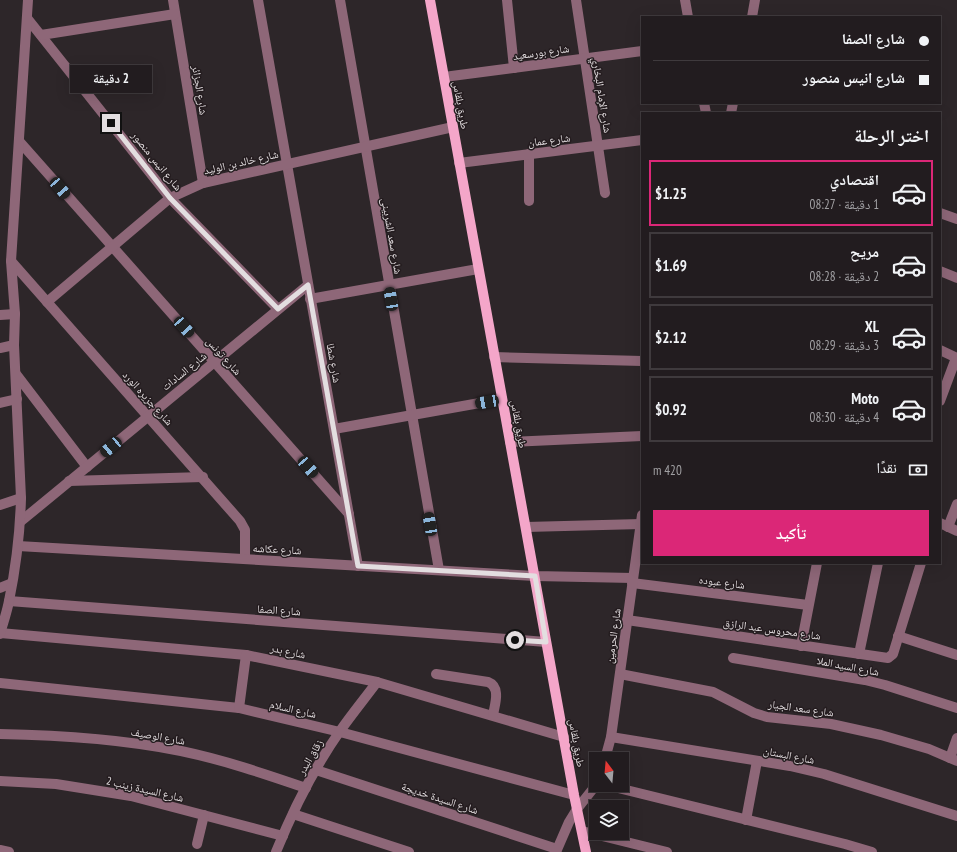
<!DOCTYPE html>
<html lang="ar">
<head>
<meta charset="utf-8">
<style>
	body { margin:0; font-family:"PT Sans Narrow","Noto Naskh Arabic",sans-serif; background:#2e292c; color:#f1f3f6; direction:rtl; height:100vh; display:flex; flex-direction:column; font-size:15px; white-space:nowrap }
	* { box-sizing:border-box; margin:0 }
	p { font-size:13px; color:#a2a1a4 }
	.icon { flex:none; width:22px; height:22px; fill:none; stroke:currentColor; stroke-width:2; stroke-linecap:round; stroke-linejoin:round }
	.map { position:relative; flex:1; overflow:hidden; direction:ltr }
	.side { position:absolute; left:641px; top:112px; width:300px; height:452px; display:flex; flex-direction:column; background:#221c1f; border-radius:0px; box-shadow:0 4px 16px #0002,0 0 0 1px #3f3a3d; direction:rtl }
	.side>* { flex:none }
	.top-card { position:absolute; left:641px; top:16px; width:300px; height:88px; border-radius:0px; box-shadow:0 4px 16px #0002,0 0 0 1px #3f3a3d; direction:rtl; display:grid; align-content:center; height:88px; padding:0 12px; background:#221c1f }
	.needle { width:26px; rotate:344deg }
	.buttons { position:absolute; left:589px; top:752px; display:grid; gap:8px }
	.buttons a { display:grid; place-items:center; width:40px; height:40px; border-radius:0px; background:#221c1f; box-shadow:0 4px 16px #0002,0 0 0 1px #3f3a3d; font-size:20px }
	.end { position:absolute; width:18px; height:18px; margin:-9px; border:5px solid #e3dee0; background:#111; box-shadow:0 0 0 2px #111 }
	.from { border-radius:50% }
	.bubble { position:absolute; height:28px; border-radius:0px; background:#221c1f; box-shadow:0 4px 16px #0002,0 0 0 1px #3f3a3d; font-size:13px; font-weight:600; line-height:28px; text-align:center; direction:rtl }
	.car { position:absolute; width:12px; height:24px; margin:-12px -6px; border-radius:5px; box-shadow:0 0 3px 1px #0007; background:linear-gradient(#222 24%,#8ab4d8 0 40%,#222 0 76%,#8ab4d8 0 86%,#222 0) }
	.top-card b { display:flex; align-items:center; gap:14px; height:38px; font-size:15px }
	.top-card b+b { border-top:1px solid #3f3a3d }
	.top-card i { width:10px; height:10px; background:#f1f3f6 }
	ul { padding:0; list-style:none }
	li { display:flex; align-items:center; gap:12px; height:66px; margin:0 8px 6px; padding:0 4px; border:2px solid #3f3a3d; border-radius:0px }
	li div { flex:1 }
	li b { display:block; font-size:15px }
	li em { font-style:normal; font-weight:600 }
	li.current { border-color:#db2777 }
	li>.icon { width:36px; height:36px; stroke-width:1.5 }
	h2 { padding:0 12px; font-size:18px; line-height:48px }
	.pay { display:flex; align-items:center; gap:10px; height:44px; padding:0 12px; font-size:15px }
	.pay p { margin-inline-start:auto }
	.button { display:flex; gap:8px; margin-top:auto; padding:8px 12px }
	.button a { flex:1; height:46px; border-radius:0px; background:#db2777; color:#fff; font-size:16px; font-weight:600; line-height:46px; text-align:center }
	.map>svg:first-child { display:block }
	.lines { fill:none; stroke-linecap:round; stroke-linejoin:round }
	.minor { stroke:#8e6778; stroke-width:10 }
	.major { stroke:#f4a6c9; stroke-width:10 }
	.route { stroke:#e3dee0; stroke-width:5 }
	.labels { text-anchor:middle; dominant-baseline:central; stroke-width:3; stroke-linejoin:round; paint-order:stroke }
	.street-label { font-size:11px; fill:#e3dee0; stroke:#241c1f }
</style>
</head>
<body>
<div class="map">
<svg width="957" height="852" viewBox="0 0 957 852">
	<rect width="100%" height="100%" fill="#2d2629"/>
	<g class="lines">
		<g class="minor">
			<polyline points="173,0 203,183"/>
			<polyline points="258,0 358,566"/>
			<polyline points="340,0 439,570"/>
			<polyline points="507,0 514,68"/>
			<polyline points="576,0 605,193"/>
			<polyline points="685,0 688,17"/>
			<polyline points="752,17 755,0"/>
			<polyline points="27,18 170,198 278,309"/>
			<polyline points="41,35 175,14"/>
			<polyline points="444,77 642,51"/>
			<polyline points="704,103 706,113"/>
			<polyline points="731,113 733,103"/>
			<polyline points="19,141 349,514"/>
			<polyline points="529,154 529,201"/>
			<polyline points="459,163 642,140"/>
			<polyline points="940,213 957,219"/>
			<polyline points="11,261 240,521 245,530 245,559"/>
			<polyline points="940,271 957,278"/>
			<polyline points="310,299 478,269"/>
			<polyline points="47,302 170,198 203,183 453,127"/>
			<polyline points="0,315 15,314"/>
			<polyline points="0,348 14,345"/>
			<polyline points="940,350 957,358"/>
			<polyline points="494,357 642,361"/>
			<polyline points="16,374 87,467"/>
			<polyline points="940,401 956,358"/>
			<polyline points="0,403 17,399"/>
			<polyline points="334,429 502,399"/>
			<polyline points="510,442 642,436"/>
			<polyline points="69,481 203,477"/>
			<polyline points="0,505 21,498"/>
			<polyline points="20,522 308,285"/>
			<polyline points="940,523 957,531"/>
			<polyline points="526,527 641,524"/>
			<polyline points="948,527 957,504"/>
			<polyline points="18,546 535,576 633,578"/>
			<polyline points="632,583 808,605"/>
			<polyline points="0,588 12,583"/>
			<polyline points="9,601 546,642"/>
			<polyline points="627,620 888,658 893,654 921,563"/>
			<polyline points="0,633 246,655 377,682 564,737"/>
			<path d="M0,634C3,623 7,612 9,601C16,567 20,533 21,498L14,345L15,314L11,261L28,0"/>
			<polyline points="898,636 957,655"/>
			<polyline points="801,646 817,563"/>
			<polyline points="859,654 878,563"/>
			<polyline points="733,658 865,680 885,685 957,708"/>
			<path d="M436,674L488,682C501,687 495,704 493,715"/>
			<polyline points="620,674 713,692 754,713 767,717 831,724 881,735 929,749 957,761"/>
			<polyline points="0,683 239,708 340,732 574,795"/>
			<polyline points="239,708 246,655"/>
			<path d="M0,734C61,735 121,739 181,751C224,760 265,774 306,788"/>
			<polyline points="611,737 790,766 824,774 957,816"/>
			<polyline points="950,758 957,738"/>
			<polyline points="605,759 611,737 642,515"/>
			<polyline points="316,770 557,849"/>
			<polyline points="0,781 56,784 131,796 283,836"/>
			<polyline points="606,785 845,844 872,852"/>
			<polyline points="293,814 409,852"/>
			<polyline points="746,820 757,761"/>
			<polyline points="582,831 667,852"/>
			<polyline points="197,844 204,815"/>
			<polyline points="0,850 9,852"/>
			<path d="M276,852C293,810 314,768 340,731C352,714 365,698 377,682"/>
			<polyline points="556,852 569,822 577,809 596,785"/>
		</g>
		<polyline class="major" points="430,0 574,795 586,852"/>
	</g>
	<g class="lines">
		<polyline class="route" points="111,123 170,198 278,309 308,285 358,566 535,576 546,642 515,640"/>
	</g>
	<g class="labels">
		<g class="street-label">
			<text transform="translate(541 52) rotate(-8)">شارع بورسعيد</text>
			<text transform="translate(200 90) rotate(81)">شارع الجزائر</text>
			<text transform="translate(602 95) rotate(81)">شارع الإمام البخاري</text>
			<text transform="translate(461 105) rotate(80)">طريق بلقاس</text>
			<text transform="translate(549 140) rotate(-7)">شارع عمان</text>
			<text transform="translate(157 161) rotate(51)">شارع انيس منصور</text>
			<text transform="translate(241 162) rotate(-13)">شارع خالد بن الوليد</text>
			<text transform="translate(392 236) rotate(80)">شارع سعد الشربينى</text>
			<text transform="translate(224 356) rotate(48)">شارع تونس</text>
			<text transform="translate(334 363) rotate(80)">شارع شطا</text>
			<text transform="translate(184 371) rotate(-39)">شارع السادات</text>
			<text transform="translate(148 398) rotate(48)">شارع جزيره الورد</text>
			<text transform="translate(519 424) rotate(80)">طريق بلقاس</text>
			<text transform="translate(277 549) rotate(3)">شارع عكاشه</text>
			<text transform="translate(722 582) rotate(7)">شارع عبوده</text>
			<text transform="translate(279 610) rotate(4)">شارع الصفا</text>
			<text transform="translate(772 629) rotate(8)">شارع محروس عبد الرازق</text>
			<text transform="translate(613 636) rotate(-82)">شارع الحرمين</text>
			<text transform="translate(288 651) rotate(12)">شارع بدر</text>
			<text transform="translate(848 666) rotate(11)">شارع السيد الملا</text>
			<text transform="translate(801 708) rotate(8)">شارع سعد الجيار</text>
			<text transform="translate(293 709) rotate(13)">شارع السلام</text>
			<text transform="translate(158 736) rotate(10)">شارع الوصيف</text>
			<text transform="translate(577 743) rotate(80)">طريق بلقاس</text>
			<text transform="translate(789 755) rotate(11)">شارع البستان</text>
			<text transform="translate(310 757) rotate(-59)">زقاق البدر</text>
			<text transform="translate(145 789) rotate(13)">شارع السيدة زينب 2</text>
			<text transform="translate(440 798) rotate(18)">شارع السيدة خديجة</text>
		</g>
	</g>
</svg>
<div class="buttons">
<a><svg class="needle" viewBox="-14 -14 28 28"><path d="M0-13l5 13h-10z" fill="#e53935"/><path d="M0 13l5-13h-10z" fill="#a2a1a4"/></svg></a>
<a><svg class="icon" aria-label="layers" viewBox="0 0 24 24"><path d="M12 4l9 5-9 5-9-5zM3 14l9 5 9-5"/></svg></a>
</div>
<i class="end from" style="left:515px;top:640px"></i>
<i class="end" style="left:111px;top:123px"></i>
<div class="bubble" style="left:70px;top:65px;width:82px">2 دقيقة</div>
<i class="car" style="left:60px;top:188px;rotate:139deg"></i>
<i class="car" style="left:391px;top:299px;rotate:350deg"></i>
<i class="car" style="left:184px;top:327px;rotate:138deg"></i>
<i class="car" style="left:487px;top:402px;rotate:260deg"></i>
<i class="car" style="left:111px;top:447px;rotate:230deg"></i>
<i class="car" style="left:308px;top:467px;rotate:139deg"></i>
<i class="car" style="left:430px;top:524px;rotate:350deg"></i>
<div class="top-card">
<b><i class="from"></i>شارع الصفا</b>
<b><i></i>شارع انيس منصور</b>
</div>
<section class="side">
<h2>اختر الرحلة</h2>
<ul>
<li class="current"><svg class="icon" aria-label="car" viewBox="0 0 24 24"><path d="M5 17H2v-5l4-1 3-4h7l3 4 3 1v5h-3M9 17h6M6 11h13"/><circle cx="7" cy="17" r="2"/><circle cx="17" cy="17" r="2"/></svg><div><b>اقتصادي</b><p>1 دقيقة · 08:27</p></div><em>$1.25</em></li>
<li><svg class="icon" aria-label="car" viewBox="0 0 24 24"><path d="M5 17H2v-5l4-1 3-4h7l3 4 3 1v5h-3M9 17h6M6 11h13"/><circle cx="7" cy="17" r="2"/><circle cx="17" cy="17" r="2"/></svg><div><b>مريح</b><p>2 دقيقة · 08:28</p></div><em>$1.69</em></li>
<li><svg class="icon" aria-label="car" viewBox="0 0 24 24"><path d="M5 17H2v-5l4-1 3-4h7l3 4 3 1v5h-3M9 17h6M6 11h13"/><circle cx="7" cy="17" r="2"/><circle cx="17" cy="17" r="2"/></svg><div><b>XL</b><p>3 دقيقة · 08:29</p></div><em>$2.12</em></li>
<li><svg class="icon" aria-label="car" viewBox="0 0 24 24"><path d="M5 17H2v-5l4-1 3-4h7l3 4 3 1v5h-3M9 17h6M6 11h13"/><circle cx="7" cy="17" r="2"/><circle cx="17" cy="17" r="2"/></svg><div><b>Moto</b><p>4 دقيقة · 08:30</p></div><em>$0.92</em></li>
</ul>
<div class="pay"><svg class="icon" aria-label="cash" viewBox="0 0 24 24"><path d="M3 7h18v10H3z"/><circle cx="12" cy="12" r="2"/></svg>نقدًا<p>420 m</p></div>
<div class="button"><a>تأكيد</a></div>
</section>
</div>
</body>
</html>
